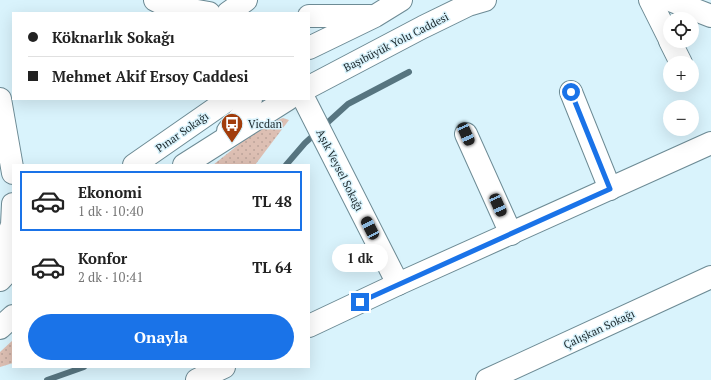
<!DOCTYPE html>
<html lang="tr">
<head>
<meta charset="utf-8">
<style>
	body { margin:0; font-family:"PT Serif",serif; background:#f2f2f2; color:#222; height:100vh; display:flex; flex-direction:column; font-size:15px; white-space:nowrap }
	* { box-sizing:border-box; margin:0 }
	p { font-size:13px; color:#767676 }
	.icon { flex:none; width:22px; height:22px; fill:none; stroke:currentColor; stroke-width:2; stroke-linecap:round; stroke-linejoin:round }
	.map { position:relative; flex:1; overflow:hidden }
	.drawer { position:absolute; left:12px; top:164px; width:298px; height:204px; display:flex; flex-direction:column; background:#fff; border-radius:0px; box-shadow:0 4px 16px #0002 }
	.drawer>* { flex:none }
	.banner { position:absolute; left:12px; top:12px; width:298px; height:88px; border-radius:0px; box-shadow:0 4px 16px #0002; display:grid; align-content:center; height:88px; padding:0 16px; background:#fff }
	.fabs { position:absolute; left:663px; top:12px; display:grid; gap:8px }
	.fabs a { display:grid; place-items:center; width:36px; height:36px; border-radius:50%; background:#fff; box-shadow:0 4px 16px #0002; font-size:20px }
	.end { position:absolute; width:18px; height:18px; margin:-9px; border:5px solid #1a73e8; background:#fff; box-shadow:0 0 0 2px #fff }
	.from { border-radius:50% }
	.bubble { position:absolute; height:28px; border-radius:14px; background:#fff; box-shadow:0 4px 16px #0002; font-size:13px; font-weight:700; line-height:28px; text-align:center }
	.car { position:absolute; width:12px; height:24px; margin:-12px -6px; border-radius:5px; box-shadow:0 0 3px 1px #0007; background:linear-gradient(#222 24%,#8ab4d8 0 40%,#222 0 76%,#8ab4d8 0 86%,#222 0) }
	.banner b { display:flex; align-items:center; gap:14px; height:38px; font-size:15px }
	.banner b+b { border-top:1px solid #e0e0e0 }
	.banner i { width:10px; height:10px; background:#222 }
	ul { padding:7px 0 0; list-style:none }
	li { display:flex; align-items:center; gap:12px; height:60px; margin:0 8px 6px; padding:0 8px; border:2px solid transparent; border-radius:0px }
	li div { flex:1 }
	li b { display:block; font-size:15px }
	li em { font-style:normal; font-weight:700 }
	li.on { border-color:#1a73e8 }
	li>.icon { width:36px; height:36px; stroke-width:1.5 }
	.button { display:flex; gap:8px; margin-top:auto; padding:8px 16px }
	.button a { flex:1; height:46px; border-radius:24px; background:#1a73e8; color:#fff; font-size:16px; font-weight:700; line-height:46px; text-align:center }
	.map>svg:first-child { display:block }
	.grass { fill:url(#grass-dots) }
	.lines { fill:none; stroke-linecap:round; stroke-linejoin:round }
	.stream { stroke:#577580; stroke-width:6 }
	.minor-casing { stroke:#6d8b95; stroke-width:24 }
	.major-casing { stroke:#6d8b95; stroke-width:24 }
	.minor { stroke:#fff; stroke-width:22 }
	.major { stroke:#fff; stroke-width:22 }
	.route { stroke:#1a73e8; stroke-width:5 }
	.labels { text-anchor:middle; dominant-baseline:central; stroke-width:3; stroke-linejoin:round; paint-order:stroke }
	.street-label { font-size:11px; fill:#192529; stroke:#d9f3fc }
	.poi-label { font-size:11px; fill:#192529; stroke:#d9f3fc; text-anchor:start }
</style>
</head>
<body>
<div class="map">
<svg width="711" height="380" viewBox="0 0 711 380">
	<defs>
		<pattern id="grass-dots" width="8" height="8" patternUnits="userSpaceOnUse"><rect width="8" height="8" fill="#ddbfb3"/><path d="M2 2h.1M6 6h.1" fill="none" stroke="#bda49a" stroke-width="1.8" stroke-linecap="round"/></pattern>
	</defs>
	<rect width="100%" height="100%" fill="#d9f3fc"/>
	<g class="grass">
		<polygon points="283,118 289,120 255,165 213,165 262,126"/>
		<polygon points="13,340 13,363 0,367 0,352"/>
	</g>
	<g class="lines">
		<g class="stream">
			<polyline points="286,165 305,143 348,104 409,72"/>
			<polyline points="47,380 84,367"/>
		</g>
		<g class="minor-casing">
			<g id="minor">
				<polyline points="650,0 670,40"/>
				<polyline points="670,0 711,16"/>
				<polyline points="228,13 246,0"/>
				<polyline points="670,41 681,63"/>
				<polyline points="571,92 610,189"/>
				<polyline points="304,99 398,284"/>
				<polyline points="466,134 511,234"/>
				<polyline points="309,326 398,284 711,143"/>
				<polyline points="197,380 224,367"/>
				<polyline points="487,380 711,277"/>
			</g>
		</g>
		<g class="major-casing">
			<g id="major">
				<polyline points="155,0 167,6 209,13"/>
				<polyline points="309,16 370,16"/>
				<polyline points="309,48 375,16 401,0"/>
				<polyline points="309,87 423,27 468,5 485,0"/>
				<polyline points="0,99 13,173"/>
				<polyline points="228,131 243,114 251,99"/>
				<polyline points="134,165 229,99"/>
				<polyline points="184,165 288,99"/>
				<polyline points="0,256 12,225 13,204"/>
				<polyline points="0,280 13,266"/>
				<polyline points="0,328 13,316"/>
			</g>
		</g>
		<use href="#minor" class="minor"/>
		<use href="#major" class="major"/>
	</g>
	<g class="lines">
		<polyline class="route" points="360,302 610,189 571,92"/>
	</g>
	<defs>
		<g id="bus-pin" transform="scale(1.15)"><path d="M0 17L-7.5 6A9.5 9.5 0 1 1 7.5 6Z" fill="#a23d0c" stroke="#d9f3fc"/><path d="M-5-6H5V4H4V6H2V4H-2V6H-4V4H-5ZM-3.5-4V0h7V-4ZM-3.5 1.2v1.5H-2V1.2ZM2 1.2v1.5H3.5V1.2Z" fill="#fff"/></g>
	</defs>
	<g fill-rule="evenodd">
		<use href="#bus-pin" x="232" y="124"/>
	</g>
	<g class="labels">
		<g class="street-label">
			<text transform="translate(396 42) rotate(-27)">Başıbüyük Yolu Caddesi</text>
			<text transform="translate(182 132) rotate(-35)">Pınar Sokağı</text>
			<text transform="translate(340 170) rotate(63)">Aşık Veysel Sokağı</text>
			<text transform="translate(599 329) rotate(-25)">Çalışkan Sokağı</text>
		</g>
		<g class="poi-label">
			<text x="248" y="124">Vicdan</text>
		</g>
	</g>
</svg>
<div class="fabs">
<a><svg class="icon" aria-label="locate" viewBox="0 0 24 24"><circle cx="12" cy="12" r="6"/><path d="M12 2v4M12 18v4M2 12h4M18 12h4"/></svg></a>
<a>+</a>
<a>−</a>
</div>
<i class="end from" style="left:571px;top:92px"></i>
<i class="end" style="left:360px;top:302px"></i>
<div class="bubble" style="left:332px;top:244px;width:56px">1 dk</div>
<i class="car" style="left:466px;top:134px;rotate:156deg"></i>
<i class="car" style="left:498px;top:205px;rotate:156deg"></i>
<i class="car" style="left:370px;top:228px;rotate:333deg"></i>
<div class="banner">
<b><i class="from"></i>Köknarlık Sokağı</b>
<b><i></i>Mehmet Akif Ersoy Caddesi</b>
</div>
<section class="drawer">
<ul>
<li class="on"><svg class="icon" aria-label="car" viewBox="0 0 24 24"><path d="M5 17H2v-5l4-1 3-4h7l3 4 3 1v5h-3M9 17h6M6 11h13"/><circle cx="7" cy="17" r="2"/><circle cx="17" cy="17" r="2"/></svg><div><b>Ekonomi</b><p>1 dk · 10:40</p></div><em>TL 48</em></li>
<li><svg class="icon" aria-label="car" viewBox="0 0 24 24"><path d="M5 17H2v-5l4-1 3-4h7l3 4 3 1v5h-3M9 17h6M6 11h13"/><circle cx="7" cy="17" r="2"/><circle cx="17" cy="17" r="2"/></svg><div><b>Konfor</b><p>2 dk · 10:41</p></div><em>TL 64</em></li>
</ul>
<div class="button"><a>Onayla</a></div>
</section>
</div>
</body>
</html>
